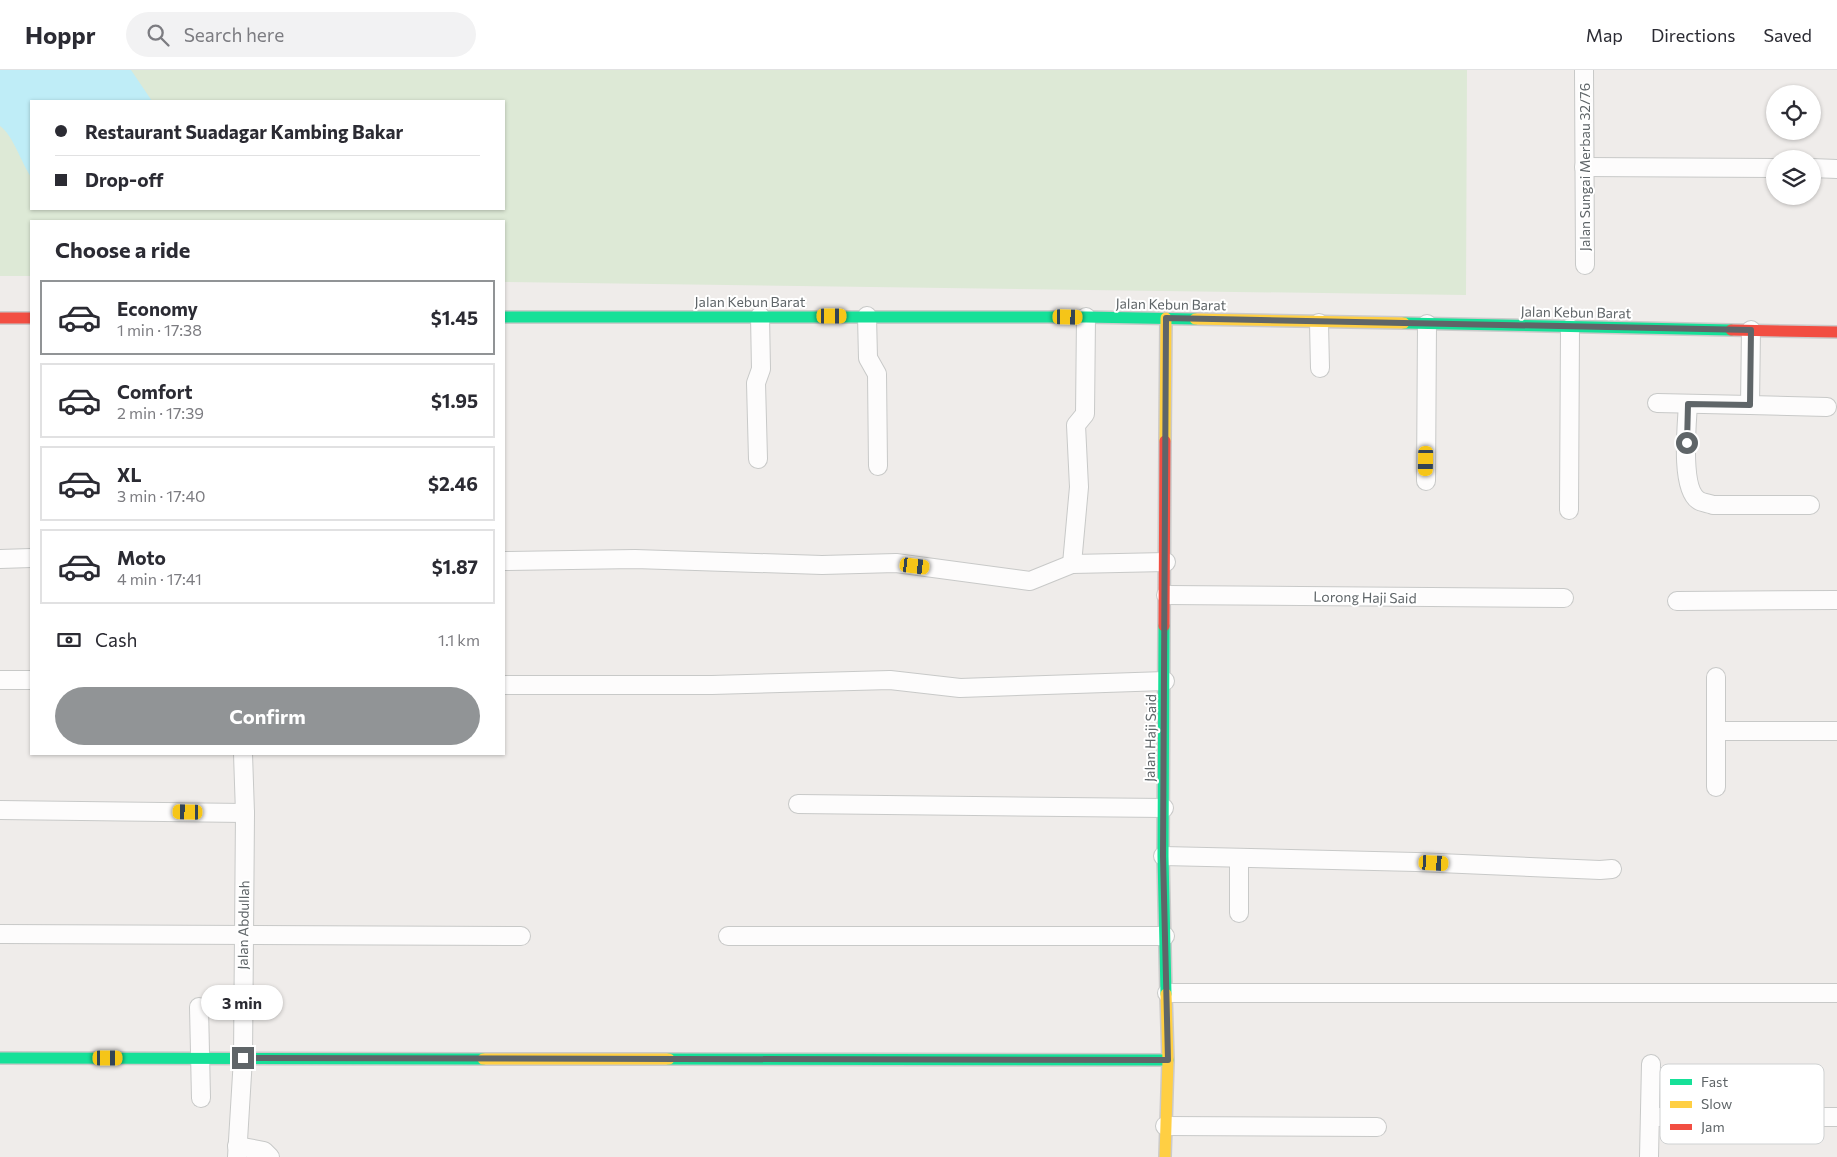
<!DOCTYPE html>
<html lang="en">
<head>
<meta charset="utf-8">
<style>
	body { margin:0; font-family:Commissioner,sans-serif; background:#f2f2f3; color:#2b2b33; height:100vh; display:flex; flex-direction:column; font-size:19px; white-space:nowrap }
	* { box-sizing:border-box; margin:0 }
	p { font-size:16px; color:#7c7c81 }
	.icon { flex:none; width:28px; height:28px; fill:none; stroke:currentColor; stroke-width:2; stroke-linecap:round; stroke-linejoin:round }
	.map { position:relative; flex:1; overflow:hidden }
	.side { position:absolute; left:30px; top:150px; width:475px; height:535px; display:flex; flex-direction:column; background:#fff; border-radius:0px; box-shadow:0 1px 4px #0004 }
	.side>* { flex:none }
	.banner { position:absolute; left:30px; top:30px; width:475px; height:110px; border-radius:0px; box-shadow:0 1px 4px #0004; display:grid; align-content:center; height:110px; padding:0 25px; background:#fff }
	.controls { position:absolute; left:1766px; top:15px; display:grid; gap:10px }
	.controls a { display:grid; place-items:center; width:55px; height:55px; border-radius:50%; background:#fff; box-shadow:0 1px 4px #0004; font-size:25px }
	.end { position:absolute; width:22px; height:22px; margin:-11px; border:6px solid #5f6568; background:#fff; box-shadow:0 0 0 2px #fff }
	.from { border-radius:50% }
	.bubble { position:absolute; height:35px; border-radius:18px; background:#fff; box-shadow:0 1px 4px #0004; font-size:16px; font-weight:700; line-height:35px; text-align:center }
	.car { position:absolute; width:15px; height:30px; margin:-15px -8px; border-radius:6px; box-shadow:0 0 4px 1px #0007; background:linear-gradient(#f5c518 24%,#345 0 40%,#f5c518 0 76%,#345 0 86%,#f5c518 0) }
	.banner b { display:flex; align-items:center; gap:18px; height:48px; font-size:19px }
	.banner b+b { border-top:1px solid #e1e1e2 }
	.banner i { width:12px; height:12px; background:#2b2b33 }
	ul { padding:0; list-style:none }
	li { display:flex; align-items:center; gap:15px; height:75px; margin:0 10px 8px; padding:0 15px; border:2px solid #e1e1e2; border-radius:0px }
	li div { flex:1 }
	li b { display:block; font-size:19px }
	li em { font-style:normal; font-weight:700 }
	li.selected { border-color:#919496 }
	li>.icon { width:45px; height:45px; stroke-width:1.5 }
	h2 { padding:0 25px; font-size:22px; line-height:60px }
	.pay { display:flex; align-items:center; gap:12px; height:55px; padding:0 25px; font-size:19px }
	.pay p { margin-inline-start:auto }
	.action { display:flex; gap:10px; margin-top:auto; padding:10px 25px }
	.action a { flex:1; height:58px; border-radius:30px; background:#919496; color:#fff; font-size:20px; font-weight:700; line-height:58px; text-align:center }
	header { display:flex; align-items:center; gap:30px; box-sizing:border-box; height:70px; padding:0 25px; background:#fff; border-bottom:1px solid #e1e1e2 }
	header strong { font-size:24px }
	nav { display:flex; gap:28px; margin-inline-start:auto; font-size:18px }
	.search { width:350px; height:45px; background:#f2f2f3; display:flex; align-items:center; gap:12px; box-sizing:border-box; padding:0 18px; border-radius:28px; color:#7c7c81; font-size:19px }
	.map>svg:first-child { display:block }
	.green { fill:#dde9d6; fill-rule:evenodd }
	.water { fill:#bfedf7 }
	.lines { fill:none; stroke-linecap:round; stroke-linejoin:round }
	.street-casing { stroke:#c8c9c8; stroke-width:20 }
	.fast-casing { stroke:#cbcaca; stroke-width:14 }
	.slow-casing { stroke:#cbcaca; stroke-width:14 }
	.jam-casing { stroke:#cbcaca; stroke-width:14 }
	.street { stroke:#fdfcfc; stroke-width:18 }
	.fast { stroke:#16e098; stroke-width:11 }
	.slow { stroke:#ffcf43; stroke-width:11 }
	.jam { stroke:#f24e42; stroke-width:11 }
	.route { stroke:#5f6568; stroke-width:6 }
	.labels { text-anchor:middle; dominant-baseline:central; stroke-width:4; stroke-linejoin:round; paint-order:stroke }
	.street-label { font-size:14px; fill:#5f6568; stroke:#fff }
	.key { fill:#fff; stroke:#cfd1d2; stroke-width:1 }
	.key-label { font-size:14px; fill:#5f6568 }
</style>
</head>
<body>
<header>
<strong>Hoppr</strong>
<div class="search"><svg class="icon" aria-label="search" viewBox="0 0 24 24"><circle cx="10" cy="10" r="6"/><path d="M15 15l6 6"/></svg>Search here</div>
<nav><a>Map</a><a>Directions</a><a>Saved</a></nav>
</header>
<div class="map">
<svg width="1837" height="1087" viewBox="0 0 1837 1087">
	<rect width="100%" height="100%" fill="#efecea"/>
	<path class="green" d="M0,0H1467L1466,225L504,212V151H31V206H0ZM31,31H504V139H31Z"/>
	<path class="water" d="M0,0H131L152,31H31V107C21,92 13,65 0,56Z"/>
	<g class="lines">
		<g class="street-casing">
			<g id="street">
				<polyline points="1584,0 1585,195"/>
				<polyline points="1584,97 1775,98"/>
				<polyline points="1812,98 1837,99"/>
				<polyline points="867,246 868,288 877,304 878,396"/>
				<polyline points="1319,253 1320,298"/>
				<polyline points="1751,260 1750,335 1827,337"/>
				<polyline points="1657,333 1750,335"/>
				<path d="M1688,334C1687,354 1680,417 1698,430C1702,433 1709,433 1713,435H1810"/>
				<polyline points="758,389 756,313 761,299 760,246"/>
				<polyline points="1426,411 1427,254"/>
				<polyline points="1569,440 1570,258"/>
				<polyline points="0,489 31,488"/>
				<polyline points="504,491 635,489 822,495 896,493 1030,511 1072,494 1166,492"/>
				<polyline points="1072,494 1079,417 1076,355 1085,344 1086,247"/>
				<polyline points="1166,525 1564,528"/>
				<polyline points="1677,531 1837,530"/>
				<polyline points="1716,607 1716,717"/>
				<polyline points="0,610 31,610"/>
				<polyline points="504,615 712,615 890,610 960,618 1165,611"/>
				<polyline points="1716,661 1837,661"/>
				<polyline points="798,734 1164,738"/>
				<polyline points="0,740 245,743"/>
				<polyline points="1163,786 1416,792 1600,800 1612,799"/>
				<polyline points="1239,789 1239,843"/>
				<polyline points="0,864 521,866"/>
				<polyline points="728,866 1165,866"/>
				<polyline points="1167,923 1837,923"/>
				<polyline points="199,937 201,1028"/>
				<polyline points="1650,1047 1837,1047"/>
				<polyline points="1165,1056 1377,1057"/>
				<polyline points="237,1076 264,1081 270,1087"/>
				<polyline points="237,1087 243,988 245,743 243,684"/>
				<polyline points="1649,1087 1651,994"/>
			</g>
		</g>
		<g class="fast-casing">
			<g id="fast">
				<polyline points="504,247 1086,247 1195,249"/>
				<polyline points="1404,253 1731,260"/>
				<polyline points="1164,556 1163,786 1166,924"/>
				<polyline points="0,988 483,989"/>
				<polyline points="669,989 1168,990"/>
			</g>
		</g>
		<g class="slow-casing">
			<g id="slow">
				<polyline points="1195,249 1404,253"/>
				<polyline points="1165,371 1166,248"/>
				<polyline points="483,989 669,989"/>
				<polyline points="1165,1087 1168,990 1166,924"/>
			</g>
		</g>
		<g class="jam-casing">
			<g id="jam">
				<polyline points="0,248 31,248"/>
				<polyline points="1731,260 1837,262"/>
				<polyline points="1164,556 1165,371"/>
			</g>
		</g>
		<use href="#street" class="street"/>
		<use href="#fast" class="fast"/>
		<use href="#slow" class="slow"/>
		<use href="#jam" class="jam"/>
	</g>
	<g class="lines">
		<polyline class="route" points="243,988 1168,990 1163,786 1166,248 1751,260 1750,335 1688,334 1687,373"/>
	</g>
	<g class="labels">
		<g class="street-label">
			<text transform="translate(1584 97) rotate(-90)">Jalan Sungai Merbau 32/76</text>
			<text x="750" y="231">Jalan Kebun Barat</text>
			<text transform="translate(1171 234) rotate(1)">Jalan Kebun Barat</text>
			<text transform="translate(1576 242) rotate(1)">Jalan Kebun Barat</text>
			<text transform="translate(1365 527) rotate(1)">Lorong Haji Said</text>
			<text transform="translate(1150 668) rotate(-89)">Jalan Haji Said</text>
			<text transform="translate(243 855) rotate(-89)">Jalan Abdullah</text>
		</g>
	</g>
	<rect x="1660" y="994" width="164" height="80" rx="8" class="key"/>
	<rect x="1670" y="1009" width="22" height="6" fill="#16e098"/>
	<rect x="1670" y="1031" width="22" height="7" fill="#ffcf43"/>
	<rect x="1670" y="1054" width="22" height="6" fill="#f24e42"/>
	<g class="key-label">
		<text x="1701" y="1017">Fast</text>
		<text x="1701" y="1039">Slow</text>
		<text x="1701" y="1062">Jam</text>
	</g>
</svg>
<div class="controls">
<a><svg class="icon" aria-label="locate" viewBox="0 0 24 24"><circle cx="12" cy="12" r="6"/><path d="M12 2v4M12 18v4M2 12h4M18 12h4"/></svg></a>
<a><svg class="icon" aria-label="layers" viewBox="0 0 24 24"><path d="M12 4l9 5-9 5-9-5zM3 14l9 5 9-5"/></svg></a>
</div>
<i class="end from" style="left:1687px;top:373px"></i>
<i class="end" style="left:243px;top:988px"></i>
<div class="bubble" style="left:201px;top:915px;width:82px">3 min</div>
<i class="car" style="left:832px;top:246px;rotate:90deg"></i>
<i class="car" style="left:1068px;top:247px;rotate:91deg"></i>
<i class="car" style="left:1426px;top:391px;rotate:181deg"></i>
<i class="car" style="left:915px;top:496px;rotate:97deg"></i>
<i class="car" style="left:188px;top:742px;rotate:271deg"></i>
<i class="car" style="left:1434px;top:793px;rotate:93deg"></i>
<i class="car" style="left:108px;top:988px;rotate:90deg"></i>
<div class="banner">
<b><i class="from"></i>Restaurant Suadagar Kambing Bakar</b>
<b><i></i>Drop-off</b>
</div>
<section class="side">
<h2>Choose a ride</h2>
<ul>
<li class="selected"><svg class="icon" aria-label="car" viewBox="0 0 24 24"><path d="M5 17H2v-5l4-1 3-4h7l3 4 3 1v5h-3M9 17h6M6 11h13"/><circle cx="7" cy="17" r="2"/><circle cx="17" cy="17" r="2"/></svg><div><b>Economy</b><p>1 min · 17:38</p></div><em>$1.45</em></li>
<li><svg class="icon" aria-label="car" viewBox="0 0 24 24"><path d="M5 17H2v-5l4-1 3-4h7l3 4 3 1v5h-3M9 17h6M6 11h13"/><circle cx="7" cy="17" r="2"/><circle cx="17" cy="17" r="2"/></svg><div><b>Comfort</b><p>2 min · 17:39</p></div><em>$1.95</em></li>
<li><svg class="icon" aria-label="car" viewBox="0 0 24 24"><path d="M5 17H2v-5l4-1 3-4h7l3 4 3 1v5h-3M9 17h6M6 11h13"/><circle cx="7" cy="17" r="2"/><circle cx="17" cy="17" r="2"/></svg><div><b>XL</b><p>3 min · 17:40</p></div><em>$2.46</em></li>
<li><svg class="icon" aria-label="car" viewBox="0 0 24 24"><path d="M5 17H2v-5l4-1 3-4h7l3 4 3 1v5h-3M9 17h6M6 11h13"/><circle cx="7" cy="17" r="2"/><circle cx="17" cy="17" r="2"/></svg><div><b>Moto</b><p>4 min · 17:41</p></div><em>$1.87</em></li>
</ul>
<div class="pay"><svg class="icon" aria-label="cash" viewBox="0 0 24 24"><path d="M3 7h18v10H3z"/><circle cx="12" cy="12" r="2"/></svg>Cash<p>1.1 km</p></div>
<div class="action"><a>Confirm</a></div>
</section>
</div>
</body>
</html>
